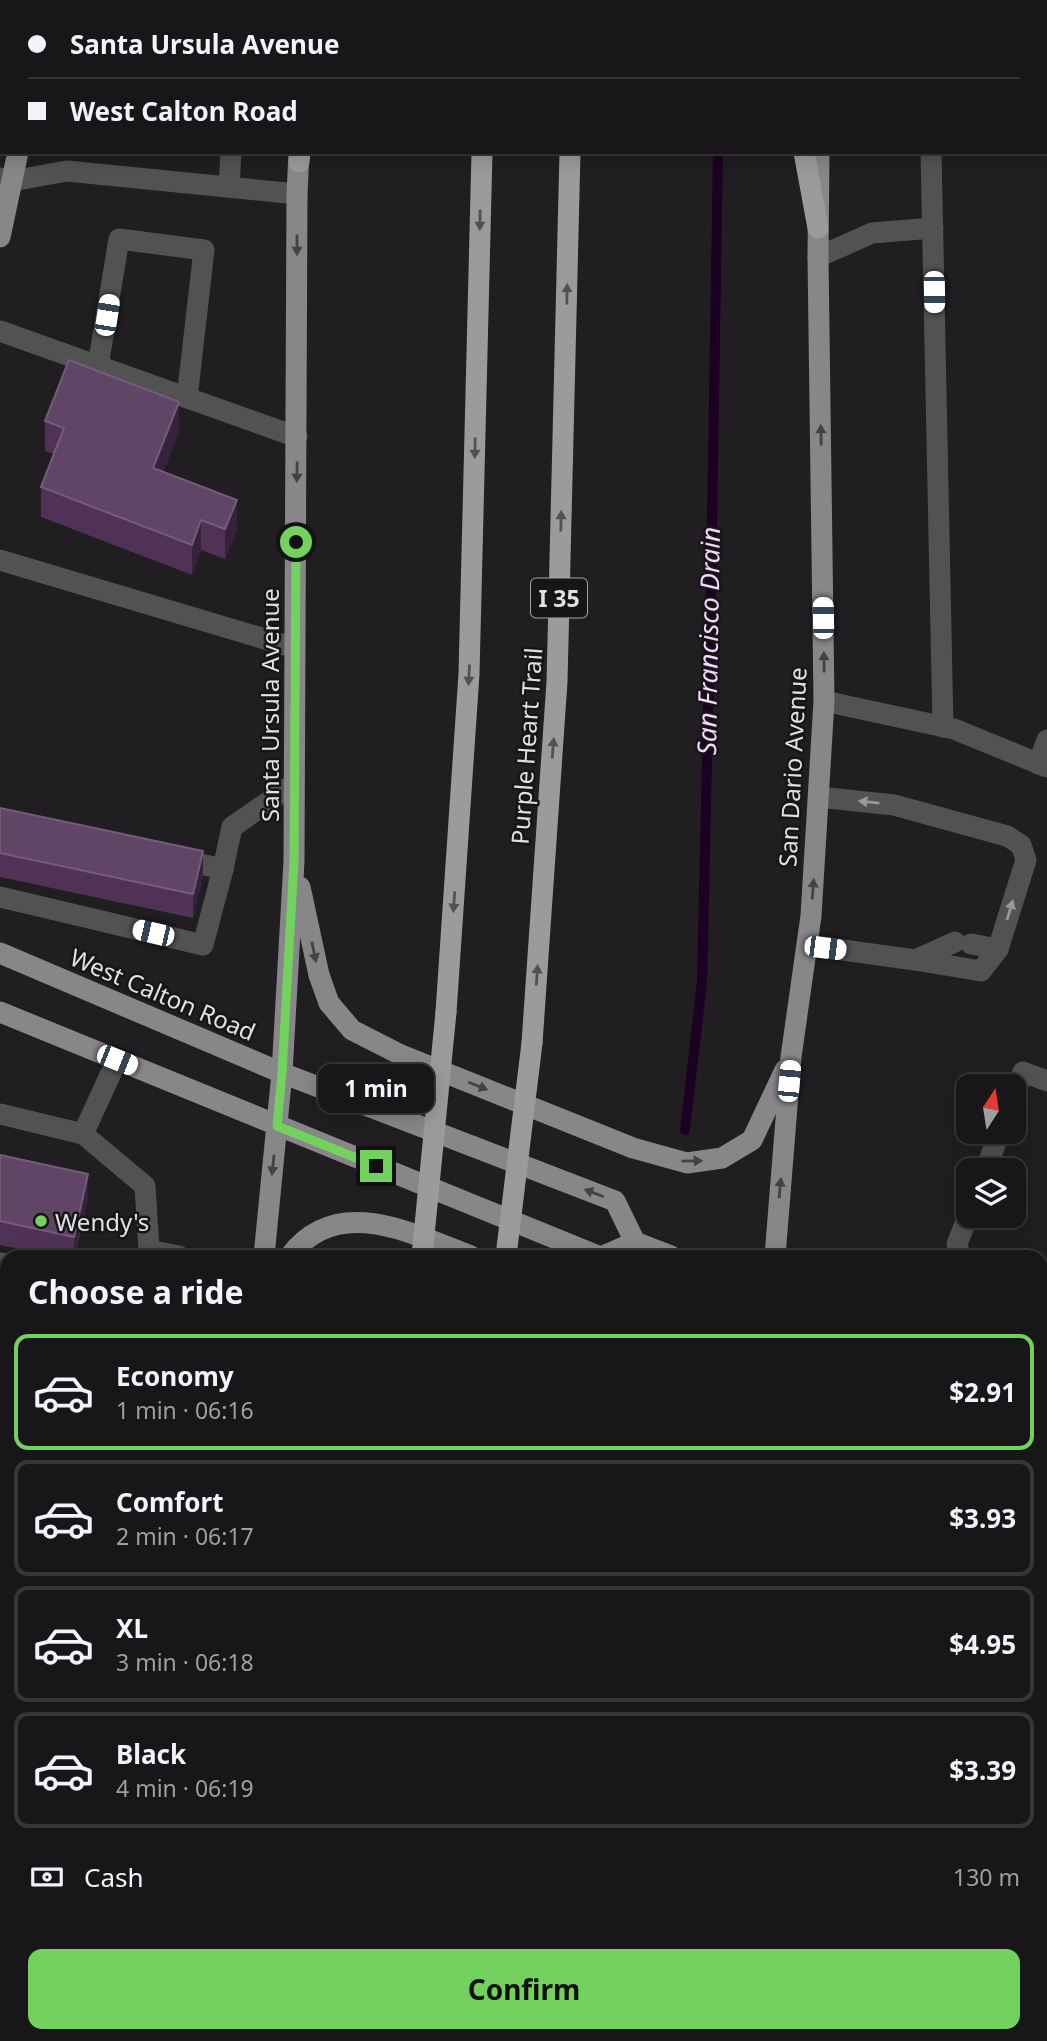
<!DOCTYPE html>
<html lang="en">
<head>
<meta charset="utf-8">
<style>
	body { margin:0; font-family:"Noto Sans",sans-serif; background:#252325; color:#f1f3f6; height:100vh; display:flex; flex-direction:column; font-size:26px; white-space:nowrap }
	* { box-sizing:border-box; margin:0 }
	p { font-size:23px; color:#9f9fa2 }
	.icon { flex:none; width:38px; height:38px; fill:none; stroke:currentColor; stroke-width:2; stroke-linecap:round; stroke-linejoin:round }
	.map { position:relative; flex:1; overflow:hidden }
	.panel { position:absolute; left:0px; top:1250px; width:1048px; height:793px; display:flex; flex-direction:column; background:#181618; border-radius:21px 21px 0 0; box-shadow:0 4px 18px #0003,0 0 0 2px #363537 }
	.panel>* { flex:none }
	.banner { position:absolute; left:0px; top:0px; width:1048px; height:154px; box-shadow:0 4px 18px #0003,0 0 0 2px #363537; display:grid; align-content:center; height:154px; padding:0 28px; background:#181618 }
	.needle { width:46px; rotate:12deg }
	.fabs { position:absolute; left:956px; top:1074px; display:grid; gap:14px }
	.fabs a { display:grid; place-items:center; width:70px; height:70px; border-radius:14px; background:#181618; box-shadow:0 4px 18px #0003,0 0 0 2px #363537; font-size:35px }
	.end { position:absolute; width:32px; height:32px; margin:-16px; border:9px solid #73d25d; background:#111; box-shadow:0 0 0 4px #111 }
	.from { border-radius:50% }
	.bubble { position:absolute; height:49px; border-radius:14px; background:#181618; box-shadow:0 4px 18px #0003,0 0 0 2px #363537; font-size:23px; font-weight:700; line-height:49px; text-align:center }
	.car { position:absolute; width:21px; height:42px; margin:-21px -10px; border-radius:9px; box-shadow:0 0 5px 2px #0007; background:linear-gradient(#fff 24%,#345 0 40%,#fff 0 76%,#345 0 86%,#fff 0) }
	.banner b { display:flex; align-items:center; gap:24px; height:66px; font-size:26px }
	.banner b+b { border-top:2px solid #363537 }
	.banner i { width:18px; height:18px; background:#f1f3f6 }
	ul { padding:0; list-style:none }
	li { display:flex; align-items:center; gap:21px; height:116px; margin:0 14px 10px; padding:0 14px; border:4px solid #363537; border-radius:14px }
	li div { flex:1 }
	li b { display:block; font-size:26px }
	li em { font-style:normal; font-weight:700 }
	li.active { border-color:#73d25d }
	li>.icon { width:63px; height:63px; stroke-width:1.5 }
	h2 { padding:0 28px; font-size:32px; line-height:84px }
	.pay { display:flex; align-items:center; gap:18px; height:77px; padding:0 28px; font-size:26px }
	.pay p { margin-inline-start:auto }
	.primary-button { display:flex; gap:14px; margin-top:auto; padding:14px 28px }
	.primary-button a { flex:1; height:80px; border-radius:14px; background:#73d25d; color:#111; font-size:28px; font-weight:700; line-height:80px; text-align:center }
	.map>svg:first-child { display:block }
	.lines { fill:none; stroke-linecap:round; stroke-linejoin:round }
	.stream { stroke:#1b0122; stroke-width:10 }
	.minor { stroke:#535253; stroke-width:21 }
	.major { stroke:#888688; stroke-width:21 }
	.highway { stroke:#9c9a9d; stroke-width:21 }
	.highway-bridge { stroke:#9c9a9d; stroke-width:21 }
	.wall { fill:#503256 }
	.shaded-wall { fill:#36223a }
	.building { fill:#604566; stroke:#745d79; stroke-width:2 }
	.oneway { fill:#525153 }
	.oneway2 { fill:#444244 }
	.oneway3 { fill:#9a999a }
	.route { stroke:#73d25d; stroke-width:9 }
	.poi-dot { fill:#73d25d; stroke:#161517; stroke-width:2.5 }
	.labels { text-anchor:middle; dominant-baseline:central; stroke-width:5; stroke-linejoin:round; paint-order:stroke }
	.shield { fill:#161517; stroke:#a4a3a5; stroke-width:2 }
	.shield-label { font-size:23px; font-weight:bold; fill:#e1e0e2 }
	.street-label { font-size:24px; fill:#e1e0e2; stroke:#161517 }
	.poi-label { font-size:24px; fill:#e1e0e2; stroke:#161517; text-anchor:start }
	.water-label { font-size:26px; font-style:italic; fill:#f6d6fd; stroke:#161517 }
</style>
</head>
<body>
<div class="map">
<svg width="1047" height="2041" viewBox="0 0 1047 2041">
	<rect width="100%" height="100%" fill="#201e20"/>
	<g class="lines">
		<g class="stream">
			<polyline points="720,2 720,0"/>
			<polyline points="685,1130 702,982 711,581 718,152"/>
			<polyline points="556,2041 557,2035"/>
		</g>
		<g class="minor">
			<polyline points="148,2 149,0"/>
			<polyline points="242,2 242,0"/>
			<polyline points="928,2 928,0"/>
			<polyline points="931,152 943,727"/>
			<polyline points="0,178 12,181 67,171 297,194"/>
			<polyline points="229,187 231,152"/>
			<polyline points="818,257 872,233 933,228"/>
			<polyline points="0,331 297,437"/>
			<polyline points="98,366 119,239 204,250 187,398"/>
			<polyline points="0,560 295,648"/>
			<polyline points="824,701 954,729 1047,767"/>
			<polyline points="1038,764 1047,740"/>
			<polyline points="819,797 894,805 1007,836 1021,845 1026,860 998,949 971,944"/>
			<polyline points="223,869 232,827 294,784"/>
			<polyline points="0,897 203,945 223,869 177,859"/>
			<polyline points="807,945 915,960 955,942"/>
			<polyline points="915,960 981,971 998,949"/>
			<polyline points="1013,1097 1023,1072 1047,1081"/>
			<polyline points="0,1114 83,1134 145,1186 149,1250 179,1256"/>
			<polyline points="83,1134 117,1060"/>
			<polyline points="985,1171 1000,1132"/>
			<polyline points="960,1256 957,1244 968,1216"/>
			<polyline points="0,1263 7,1264"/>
			<polyline points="1041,1299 1047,1302"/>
			<polyline points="0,1327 7,1328"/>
			<polyline points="0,1467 7,1469"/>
			<polyline points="0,1490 7,1491"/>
			<polyline points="1041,1525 1047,1510"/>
			<polyline points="0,1812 7,1813"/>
			<polyline points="0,1918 7,1920"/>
			<polyline points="45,2041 54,2035"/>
			<polyline points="820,2041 821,2035"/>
		</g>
		<g class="major">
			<polyline points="50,2 50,0"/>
			<polyline points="300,2 300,0"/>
			<polyline points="821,2 821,0"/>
			<polyline points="0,237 18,152"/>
			<polyline points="300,887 319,975 329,1003 352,1030 401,1055 633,1148 687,1163 722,1158 752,1140 785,1070"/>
			<polyline points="0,953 282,1073 615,1201 635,1242 671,1256"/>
			<polyline points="0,1012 598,1256"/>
			<polyline points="264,1256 282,1073 294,861 297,194 299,152"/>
			<path d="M290,1256C337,1193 413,1234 471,1256"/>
			<polyline points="603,1256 635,1242"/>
			<polyline points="775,1256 791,1057 811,916 824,701 818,257 819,152"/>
			<polyline points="1041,1399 1047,1401"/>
			<polyline points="129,2041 130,2035"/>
			<polyline points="696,2041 697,2035"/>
		</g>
		<g class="highway">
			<polyline points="775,0 776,2"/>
			<polyline points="314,2 314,0"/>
			<polyline points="486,2 486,0"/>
			<polyline points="574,2 574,0"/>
			<polyline points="804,152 818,228"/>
			<polyline points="299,162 300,152"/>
			<polyline points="446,1012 469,674 482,152"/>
			<polyline points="532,1043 557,682 570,152"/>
			<polyline points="316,2041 316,2035"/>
			<polyline points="396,2041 397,2035"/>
		</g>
		<g class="highway-bridge">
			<polyline points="422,1256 446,1012"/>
			<polyline points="506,1256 532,1043"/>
		</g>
	</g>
	<g class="wall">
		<polygon points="45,421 179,432 163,472 237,530 225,559 201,550 192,575 41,517 41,487 54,454 45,451"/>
		<polygon points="0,808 203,876 193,918 0,877"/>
		<polygon points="0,1155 88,1198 75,1256 55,1256 0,1245"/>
		<polygon points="0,1360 7,1361 7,1448 0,1446"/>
		<polygon points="0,1584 7,1585 7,1761 0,1759"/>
	</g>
	<g class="shaded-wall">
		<polygon points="179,402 179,432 153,498 153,468"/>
		<polygon points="237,500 237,530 225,559 225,529"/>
		<polygon points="201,520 201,550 192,575 192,545"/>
		<polygon points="203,851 203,876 193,918 193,894"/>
		<polygon points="88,1174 88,1198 74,1256 74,1237"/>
	</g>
	<g class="building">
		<polygon points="150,0 210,0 209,2 149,2"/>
		<polygon points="69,360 179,402 153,468 237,500 225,529 201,520 192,545 41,487 64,428 45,421"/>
		<polygon points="0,808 203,851 193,894 0,853"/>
		<polygon points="0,1155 88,1174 74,1237 0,1221"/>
		<polygon points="0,1360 7,1361 7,1424 0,1422"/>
		<polygon points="0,1584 7,1585 7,1730 0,1729"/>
	</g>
	<defs><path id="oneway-solid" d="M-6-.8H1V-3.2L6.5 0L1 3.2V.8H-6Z" transform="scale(1.75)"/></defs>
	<g class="oneway">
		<use href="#oneway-solid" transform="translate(480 220) rotate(91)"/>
		<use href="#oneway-solid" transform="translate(567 294) rotate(-89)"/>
		<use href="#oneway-solid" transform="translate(475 448) rotate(91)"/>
		<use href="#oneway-solid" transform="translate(561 521) rotate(-89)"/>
		<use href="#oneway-solid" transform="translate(469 675) rotate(93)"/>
		<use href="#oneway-solid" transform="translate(553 748) rotate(-86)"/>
		<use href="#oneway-solid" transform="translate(454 902) rotate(94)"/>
		<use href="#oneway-solid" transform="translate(537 975) rotate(-86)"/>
	</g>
	<g class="oneway2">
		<use href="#oneway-solid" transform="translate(297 245) rotate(90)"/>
		<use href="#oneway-solid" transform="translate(821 435) rotate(-91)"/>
		<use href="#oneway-solid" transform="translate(297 472) rotate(91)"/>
		<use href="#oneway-solid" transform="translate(824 662) rotate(-91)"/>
		<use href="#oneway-solid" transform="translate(813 889) rotate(-86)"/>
		<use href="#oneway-solid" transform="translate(314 952) rotate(78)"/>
		<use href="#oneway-solid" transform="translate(478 1086) rotate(22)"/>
		<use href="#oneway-solid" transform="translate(692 1161) rotate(-1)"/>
		<use href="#oneway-solid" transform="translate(273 1165) rotate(96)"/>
		<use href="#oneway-solid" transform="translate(780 1188) rotate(-85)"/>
		<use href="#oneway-solid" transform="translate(594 1193) rotate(-159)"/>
	</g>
	<g class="oneway3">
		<use href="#oneway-solid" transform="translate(869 802) rotate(-174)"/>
		<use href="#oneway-solid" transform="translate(1010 910) rotate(-73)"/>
	</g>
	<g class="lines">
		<polyline class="route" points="296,542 294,861 282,1073 277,1126 376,1166"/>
	</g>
	<circle class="poi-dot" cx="41" cy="1221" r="7"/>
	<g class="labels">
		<rect class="shield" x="531" y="578.5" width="56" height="39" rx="5"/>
		<g class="shield-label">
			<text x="559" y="598">I 35</text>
		</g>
		<g class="street-label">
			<text transform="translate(269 705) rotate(-90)">Santa Ursula Avenue</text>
			<text transform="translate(526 746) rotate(-86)">Purple Heart Trail</text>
			<text transform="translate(792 767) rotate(-87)">San Dario Avenue</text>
			<text transform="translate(163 994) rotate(23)">West Calton Road</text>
		</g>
		<g class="poi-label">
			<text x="55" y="1221">Wendy's</text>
		</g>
		<g class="water-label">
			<text transform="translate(708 641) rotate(-89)">San Francisco Drain</text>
		</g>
	</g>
</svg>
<div class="fabs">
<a><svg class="needle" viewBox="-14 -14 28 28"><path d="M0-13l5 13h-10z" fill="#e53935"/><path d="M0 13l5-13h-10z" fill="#9f9fa2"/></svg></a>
<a><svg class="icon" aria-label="layers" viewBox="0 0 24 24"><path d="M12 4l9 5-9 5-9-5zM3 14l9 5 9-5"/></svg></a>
</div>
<i class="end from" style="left:296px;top:542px"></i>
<i class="end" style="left:376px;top:1166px"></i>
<div class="bubble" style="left:318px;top:1064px;width:116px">1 min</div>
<i class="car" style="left:934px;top:292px;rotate:179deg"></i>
<i class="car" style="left:107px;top:315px;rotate:9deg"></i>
<i class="car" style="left:823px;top:618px;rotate:359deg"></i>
<i class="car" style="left:153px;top:933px;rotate:283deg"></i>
<i class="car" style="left:825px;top:948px;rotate:97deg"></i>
<i class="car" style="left:117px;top:1060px;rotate:112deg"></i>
<i class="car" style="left:789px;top:1081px;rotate:5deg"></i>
<div class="banner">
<b><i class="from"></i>Santa Ursula Avenue</b>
<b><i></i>West Calton Road</b>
</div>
<section class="panel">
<h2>Choose a ride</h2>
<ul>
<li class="active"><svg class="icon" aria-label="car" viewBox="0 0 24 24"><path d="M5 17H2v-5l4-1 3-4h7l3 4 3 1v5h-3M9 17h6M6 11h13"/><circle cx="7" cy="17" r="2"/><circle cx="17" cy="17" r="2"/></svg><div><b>Economy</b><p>1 min · 06:16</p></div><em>$2.91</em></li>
<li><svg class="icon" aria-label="car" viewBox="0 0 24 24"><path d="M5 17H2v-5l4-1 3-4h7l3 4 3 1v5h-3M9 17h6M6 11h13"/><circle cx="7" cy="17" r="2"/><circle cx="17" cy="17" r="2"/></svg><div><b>Comfort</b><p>2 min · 06:17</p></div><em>$3.93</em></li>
<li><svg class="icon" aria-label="car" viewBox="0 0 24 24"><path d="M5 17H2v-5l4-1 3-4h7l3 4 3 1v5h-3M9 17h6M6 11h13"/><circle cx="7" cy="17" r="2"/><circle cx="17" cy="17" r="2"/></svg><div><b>XL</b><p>3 min · 06:18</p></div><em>$4.95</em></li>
<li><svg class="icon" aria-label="car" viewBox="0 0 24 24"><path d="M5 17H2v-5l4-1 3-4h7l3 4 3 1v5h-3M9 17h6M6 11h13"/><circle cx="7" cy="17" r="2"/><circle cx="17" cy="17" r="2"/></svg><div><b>Black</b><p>4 min · 06:19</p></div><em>$3.39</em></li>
</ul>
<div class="pay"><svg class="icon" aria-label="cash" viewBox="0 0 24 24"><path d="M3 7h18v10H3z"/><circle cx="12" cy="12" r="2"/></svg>Cash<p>130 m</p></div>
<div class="primary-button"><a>Confirm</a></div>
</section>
</div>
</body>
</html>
